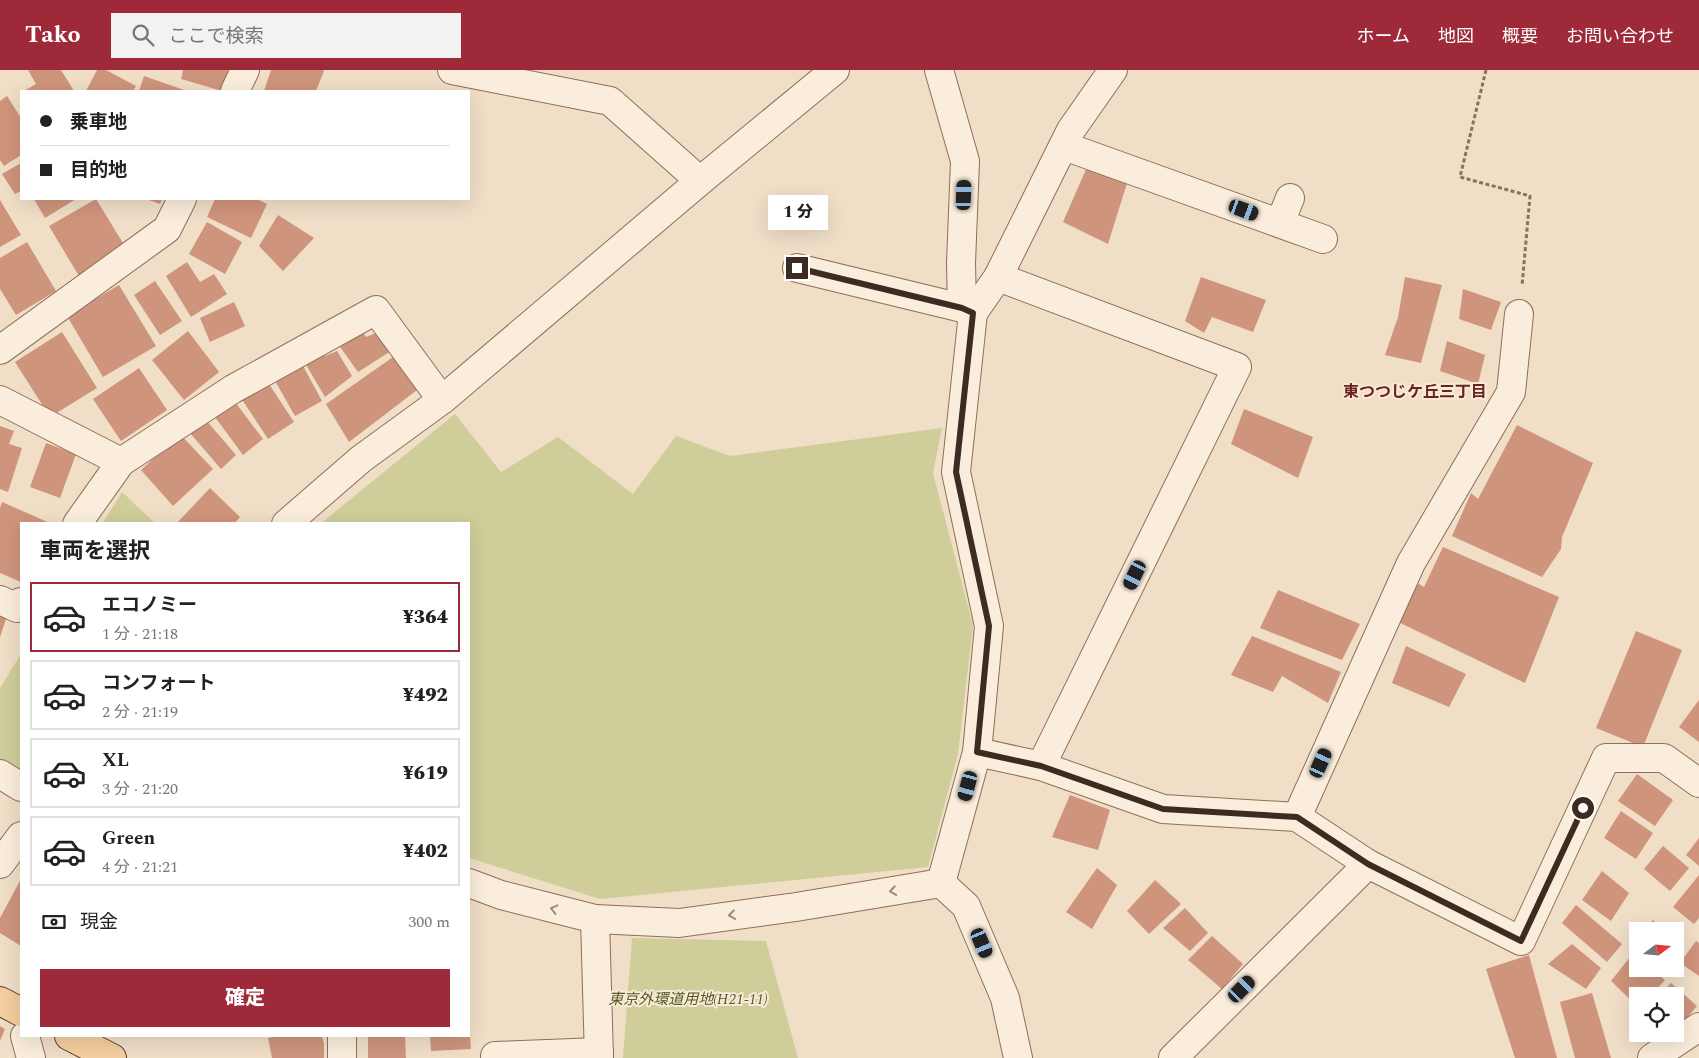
<!DOCTYPE html>
<html lang="ja">
<head>
<meta charset="utf-8">
<style>
	body { margin:0; font-family:Spectral,"Noto Sans JP",serif; background:#f2f2f2; color:#222; height:100vh; display:flex; flex-direction:column; font-size:19px; white-space:nowrap }
	* { box-sizing:border-box; margin:0 }
	p { font-size:16px; color:#767676 }
	.icon { flex:none; width:28px; height:28px; fill:none; stroke:currentColor; stroke-width:2; stroke-linecap:round; stroke-linejoin:round }
	.map { position:relative; flex:1; overflow:hidden }
	.side { position:absolute; left:20px; top:452px; width:450px; height:515px; display:flex; flex-direction:column; background:#fff; border-radius:0px; box-shadow:0 5px 20px #0002 }
	.side>* { flex:none }
	.top-card { position:absolute; left:20px; top:20px; width:450px; height:110px; border-radius:0px; box-shadow:0 5px 20px #0002; display:grid; align-content:center; height:110px; padding:0 20px; background:#fff }
	.needle { width:32px; rotate:74deg }
	.tools { position:absolute; left:1629px; top:852px; display:grid; gap:10px }
	.tools a { display:grid; place-items:center; width:55px; height:55px; border-radius:0px; background:#fff; box-shadow:0 5px 20px #0002; font-size:25px }
	.end { position:absolute; width:22px; height:22px; margin:-11px; border:6px solid #3d2a20; background:#fff; box-shadow:0 0 0 2px #fff }
	.from { border-radius:50% }
	.bubble { position:absolute; height:35px; border-radius:0px; background:#fff; box-shadow:0 5px 20px #0002; font-size:16px; font-weight:800; line-height:35px; text-align:center }
	.car { position:absolute; width:15px; height:30px; margin:-15px -8px; border-radius:6px; box-shadow:0 0 4px 1px #0007; background:linear-gradient(#222 24%,#8ab4d8 0 40%,#222 0 76%,#8ab4d8 0 86%,#222 0) }
	.top-card b { display:flex; align-items:center; gap:18px; height:48px; font-size:19px }
	.top-card b+b { border-top:1px solid #e0e0e0 }
	.top-card i { width:12px; height:12px; background:#222 }
	ul { padding:0; list-style:none }
	li { display:flex; align-items:center; gap:15px; height:70px; margin:0 10px 8px; padding:0 10px; border:2px solid #e0e0e0; border-radius:0px }
	li div { flex:1 }
	li b { display:block; font-size:19px }
	li em { font-style:normal; font-weight:800 }
	li.current { border-color:#9e2939 }
	li>.icon { width:45px; height:45px; stroke-width:1.5 }
	h2 { padding:0 20px; font-size:22px; line-height:60px }
	.pay { display:flex; align-items:center; gap:12px; height:55px; padding:0 20px; font-size:19px }
	.pay p { margin-inline-start:auto }
	.primary-button { display:flex; gap:10px; margin-top:auto; padding:10px 20px }
	.primary-button a { flex:1; height:58px; border-radius:0px; background:#9e2939; color:#fff; font-size:20px; font-weight:800; line-height:58px; text-align:center }
	header { display:flex; align-items:center; gap:30px; box-sizing:border-box; height:70px; padding:0 25px; background:#9e2939; color:#fff }
	header strong { font-size:24px }
	nav { display:flex; gap:28px; margin-inline-start:auto; font-size:18px }
	.search { width:350px; height:45px; background:#f2f2f2; display:flex; align-items:center; gap:12px; box-sizing:border-box; padding:0 18px; border-radius:0px; color:#767676; font-size:19px }
	.map>svg:first-child { display:block }
	.green { fill:#cfce9a }
	.building { fill:#cf947c }
	.lines { fill:none; stroke-linecap:round; stroke-linejoin:round }
	.minor-casing { stroke:#8d6f5b; stroke-width:30 }
	.major-casing { stroke:#5b3e2f; stroke-width:30 }
	.path { stroke:#8d6f5b; stroke-width:3; stroke-dasharray:4 2.5; stroke-linecap:butt }
	.minor { stroke:#faeddb; stroke-width:28 }
	.major { stroke:#f3ce9f; stroke-width:28 }
	.oneway { stroke:#9c8c7e }
	.route { stroke:#3d2a20; stroke-width:6 }
	.labels { text-anchor:middle; dominant-baseline:central; stroke-width:4; stroke-linejoin:round; paint-order:stroke }
	.park-label { font-size:15px; font-style:italic; fill:#535a25; stroke:#f7ead7 }
	.neighbourhood-label { font-size:16px; font-weight:bold; fill:#6b231d; stroke:#f7ead7 }
</style>
</head>
<body>
<header>
<strong>Tako</strong>
<div class="search"><svg class="icon" aria-label="search" viewBox="0 0 24 24"><circle cx="10" cy="10" r="6"/><path d="M15 15l6 6"/></svg>ここで検索</div>
<nav><a>ホーム</a><a>地図</a><a>概要</a><a>お問い合わせ</a></nav>
</header>
<div class="map">
<svg width="1699" height="988" viewBox="0 0 1699 988">
	<rect width="100%" height="100%" fill="#f0dec7"/>
	<g class="green">
		<polygon points="455,344 501,402 558,367 633,424 676,366 730,386 942,358 933,403 973,555 958,684 928,797 600,829 469,788 469,454 320,454"/>
		<polygon points="122,422 156,454 102,454"/>
		<polygon points="21,584 21,710 0,695 0,618"/>
		<polygon points="632,868 766,871 798,988 623,988"/>
	</g>
	<g class="building">
		<polygon points="28,0 61,0 74,21 24,21 36,14"/>
		<polygon points="97,0 106,0 136,16 133,21 86,21"/>
		<polygon points="183,0 228,0 222,21 181,9"/>
		<polygon points="271,0 323,0 324,1 316,21 264,21"/>
		<polygon points="144,6 187,21 139,21"/>
		<polygon points="7,26 21,48 21,85 4,96 0,90 0,31"/>
		<polygon points="21,93 21,121 15,124 2,104"/>
		<polygon points="1087,97 1128,110 1108,174 1063,152"/>
		<polygon points="34,129 76,129 45,148"/>
		<polygon points="96,129 126,178 79,206 49,156"/>
		<polygon points="146,129 162,129 160,134"/>
		<polygon points="215,129 257,129 267,134 251,168 207,147"/>
		<polygon points="0,130 21,165 0,177"/>
		<polygon points="278,145 314,168 283,201 259,176"/>
		<polygon points="207,152 242,172 225,204 189,184"/>
		<polygon points="27,172 56,221 16,245 0,219 0,188"/>
		<polygon points="187,192 200,212 214,204 227,224 191,247 166,206"/>
		<polygon points="1201,207 1266,230 1253,262 1212,247 1204,263 1185,251"/>
		<polygon points="1405,207 1442,215 1421,293 1385,285 1398,247"/>
		<polygon points="155,211 182,251 160,265 134,225"/>
		<polygon points="119,215 156,276 103,307 67,246"/>
		<polygon points="1463,219 1501,232 1491,260 1459,249"/>
		<polygon points="234,232 245,256 210,272 200,248"/>
		<polygon points="360,258 366,267 378,262 391,281 358,302 338,274"/>
		<polygon points="188,261 219,302 184,330 152,290"/>
		<polygon points="62,262 97,318 50,347 15,292"/>
		<polygon points="1447,271 1485,285 1478,314 1440,301"/>
		<polygon points="337,281 352,306 325,327 305,293 323,283 325,286"/>
		<polygon points="393,287 417,320 349,372 326,334"/>
		<polygon points="302,294 322,331 295,346 274,309"/>
		<polygon points="139,298 167,340 121,371 93,329"/>
		<polygon points="265,308 294,352 268,369 239,325"/>
		<polygon points="232,328 263,369 243,385 212,343"/>
		<polygon points="1244,339 1313,367 1298,408 1231,374"/>
		<polygon points="205,349 236,385 221,399 190,363"/>
		<polygon points="1517,355 1593,393 1562,467 1561,479 1542,507 1452,466 1471,423 1478,429"/>
		<polygon points="0,356 14,361 9,374 22,378 8,422 0,419"/>
		<polygon points="180,364 213,399 173,436 141,400"/>
		<polygon points="46,373 76,384 60,428 30,417"/>
		<polygon points="210,418 240,447 234,454 178,454 177,453"/>
		<polygon points="2,432 52,454 21,454 21,512 0,503 0,438"/>
		<polygon points="1443,477 1559,527 1525,613 1392,549 1412,510 1424,517"/>
		<polygon points="1278,520 1360,554 1342,590 1260,558"/>
		<polygon points="0,534 10,537 0,567"/>
		<polygon points="1636,561 1682,580 1643,677 1596,658"/>
		<polygon points="1252,566 1341,602 1328,633 1282,606 1273,622 1231,605"/>
		<polygon points="1406,576 1466,604 1449,637 1392,613"/>
		<polygon points="1699,630 1699,672 1679,657"/>
		<polygon points="1637,704 1673,730 1655,756 1618,731"/>
		<polygon points="1070,725 1110,740 1098,780 1052,767"/>
		<polygon points="1621,741 1653,763 1636,789 1604,768"/>
		<polygon points="1699,768 1699,796 1686,785"/>
		<polygon points="1663,776 1689,798 1670,821 1644,799"/>
		<polygon points="1097,798 1117,815 1092,859 1066,842"/>
		<polygon points="1602,801 1629,823 1611,851 1582,830"/>
		<polygon points="1699,805 1699,848 1694,854 1673,837"/>
		<polygon points="21,809 21,876 0,863 0,848"/>
		<polygon points="1155,810 1181,834 1149,864 1127,841"/>
		<polygon points="1576,835 1622,874 1607,892 1562,853"/>
		<polygon points="1185,838 1208,863 1190,881 1163,858"/>
		<polygon points="1653,850 1665,861 1643,861"/>
		<polygon points="1212,866 1243,894 1222,919 1188,890"/>
		<polygon points="1675,870 1681,876 1675,882"/>
		<polygon points="1696,871 1699,873 1699,906 1680,893"/>
		<polygon points="1572,874 1601,898 1586,919 1548,894"/>
		<polygon points="1634,882 1638,886 1638,899 1652,899 1665,910 1650,926 1638,926 1638,937 1611,911"/>
		<polygon points="1529,885 1557,988 1515,988 1486,899"/>
		<polygon points="1671,913 1697,936 1680,956 1675,951 1675,926 1659,926"/>
		<polygon points="1592,923 1611,988 1575,988 1560,932"/>
		<polygon points="0,956 5,959 0,971"/>
		<polygon points="277,966 322,966 324,974 324,988 272,988 268,968"/>
		<polygon points="368,966 405,966 406,988 368,988"/>
		<polygon points="430,966 470,966 471,979 431,981"/>
	</g>
	<g class="lines">
		<g class="minor-casing">
			<g id="minor">
				<polyline points="452,0 610,31 700,111"/>
				<polyline points="939,0 965,91 961,193 962,238"/>
				<polyline points="235,21 245,0"/>
				<polyline points="1064,76 1323,169"/>
				<polyline points="1280,153 1290,128"/>
				<polyline points="797,198 962,238 973,243 956,402 989,556 977,682 941,813"/>
				<polyline points="998,207 1237,297 1041,696"/>
				<polyline points="973,243 998,207 1071,60 1113,0"/>
				<polyline points="0,280 167,159 182,129"/>
				<polyline points="0,330 121,392 233,319 376,240 442,330"/>
				<polyline points="77,454 121,392"/>
				<polyline points="286,454 361,389 442,330 700,111 835,0"/>
				<polyline points="0,530 17,538 21,532"/>
				<polyline points="977,682 1041,696 1163,739 1297,747 1368,794 1521,871 1606,688 1664,688 1699,713"/>
				<polyline points="0,704 21,717"/>
				<polyline points="1297,747 1411,493 1511,322 1519,244"/>
				<polyline points="0,794 21,766"/>
				<polyline points="469,813 501,825 595,849 679,853 796,837 941,813"/>
				<polyline points="941,813 966,836 1005,928 1018,988"/>
				<polyline points="595,849 599,988"/>
				<polyline points="25,966 31,988"/>
				<polyline points="342,966 342,988"/>
				<polyline points="495,986 599,982"/>
				<polyline points="1173,988 1368,794"/>
				<polyline points="1652,988 1699,957"/>
			</g>
		</g>
		<g class="major-casing">
			<g id="major">
				<polyline points="0,931 21,942"/>
				<polyline points="69,966 112,988"/>
			</g>
		</g>
		<polyline class="path" points="1486,0 1460,107 1530,126 1522,216"/>
		<use href="#minor" class="minor"/>
		<use href="#major" class="major"/>
	</g>
	<defs><path id="oneway-chevron" d="M-2-3.5L2.5 0L-2 3.5" fill="none" stroke-width="1.6" stroke-linecap="round" stroke-linejoin="round" transform="scale(1.25)"/></defs>
	<g class="oneway">
		<use href="#oneway-chevron" transform="translate(893 821) rotate(171)"/>
		<use href="#oneway-chevron" transform="translate(554 839) rotate(-166)"/>
		<use href="#oneway-chevron" transform="translate(732 845) rotate(172)"/>
	</g>
	<g class="lines">
		<polyline class="route" points="797,198 962,238 973,243 956,402 989,556 977,682 1041,696 1163,739 1297,747 1368,794 1521,871 1583,738"/>
	</g>
	<g class="labels">
		<g class="park-label">
			<text x="688" y="929">東京外環道用地(H21-11)</text>
		</g>
		<g class="neighbourhood-label">
			<text x="1415" y="322">東つつじケ丘三丁目</text>
		</g>
	</g>
</svg>
<div class="tools">
<a><svg class="needle" viewBox="-14 -14 28 28"><path d="M0-13l5 13h-10z" fill="#e53935"/><path d="M0 13l5-13h-10z" fill="#767676"/></svg></a>
<a><svg class="icon" aria-label="locate" viewBox="0 0 24 24"><circle cx="12" cy="12" r="6"/><path d="M12 2v4M12 18v4M2 12h4M18 12h4"/></svg></a>
</div>
<i class="end from" style="left:1583px;top:738px"></i>
<i class="end" style="left:797px;top:198px"></i>
<div class="bubble" style="left:768px;top:125px;width:60px">1 分</div>
<i class="car" style="left:964px;top:125px;rotate:2deg"></i>
<i class="car" style="left:1244px;top:140px;rotate:110deg"></i>
<i class="car" style="left:1135px;top:505px;rotate:206deg"></i>
<i class="car" style="left:1321px;top:693px;rotate:24deg"></i>
<i class="car" style="left:968px;top:716px;rotate:195deg"></i>
<i class="car" style="left:982px;top:873px;rotate:157deg"></i>
<i class="car" style="left:1242px;top:919px;rotate:45deg"></i>
<div class="top-card">
<b><i class="from"></i>乗車地</b>
<b><i></i>目的地</b>
</div>
<section class="side">
<h2>車両を選択</h2>
<ul>
<li class="current"><svg class="icon" aria-label="car" viewBox="0 0 24 24"><path d="M5 17H2v-5l4-1 3-4h7l3 4 3 1v5h-3M9 17h6M6 11h13"/><circle cx="7" cy="17" r="2"/><circle cx="17" cy="17" r="2"/></svg><div><b>エコノミー</b><p>1 分 · 21:18</p></div><em>¥364</em></li>
<li><svg class="icon" aria-label="car" viewBox="0 0 24 24"><path d="M5 17H2v-5l4-1 3-4h7l3 4 3 1v5h-3M9 17h6M6 11h13"/><circle cx="7" cy="17" r="2"/><circle cx="17" cy="17" r="2"/></svg><div><b>コンフォート</b><p>2 分 · 21:19</p></div><em>¥492</em></li>
<li><svg class="icon" aria-label="car" viewBox="0 0 24 24"><path d="M5 17H2v-5l4-1 3-4h7l3 4 3 1v5h-3M9 17h6M6 11h13"/><circle cx="7" cy="17" r="2"/><circle cx="17" cy="17" r="2"/></svg><div><b>XL</b><p>3 分 · 21:20</p></div><em>¥619</em></li>
<li><svg class="icon" aria-label="car" viewBox="0 0 24 24"><path d="M5 17H2v-5l4-1 3-4h7l3 4 3 1v5h-3M9 17h6M6 11h13"/><circle cx="7" cy="17" r="2"/><circle cx="17" cy="17" r="2"/></svg><div><b>Green</b><p>4 分 · 21:21</p></div><em>¥402</em></li>
</ul>
<div class="pay"><svg class="icon" aria-label="cash" viewBox="0 0 24 24"><path d="M3 7h18v10H3z"/><circle cx="12" cy="12" r="2"/></svg>現金<p>300 m</p></div>
<div class="primary-button"><a>確定</a></div>
</section>
</div>
</body>
</html>
